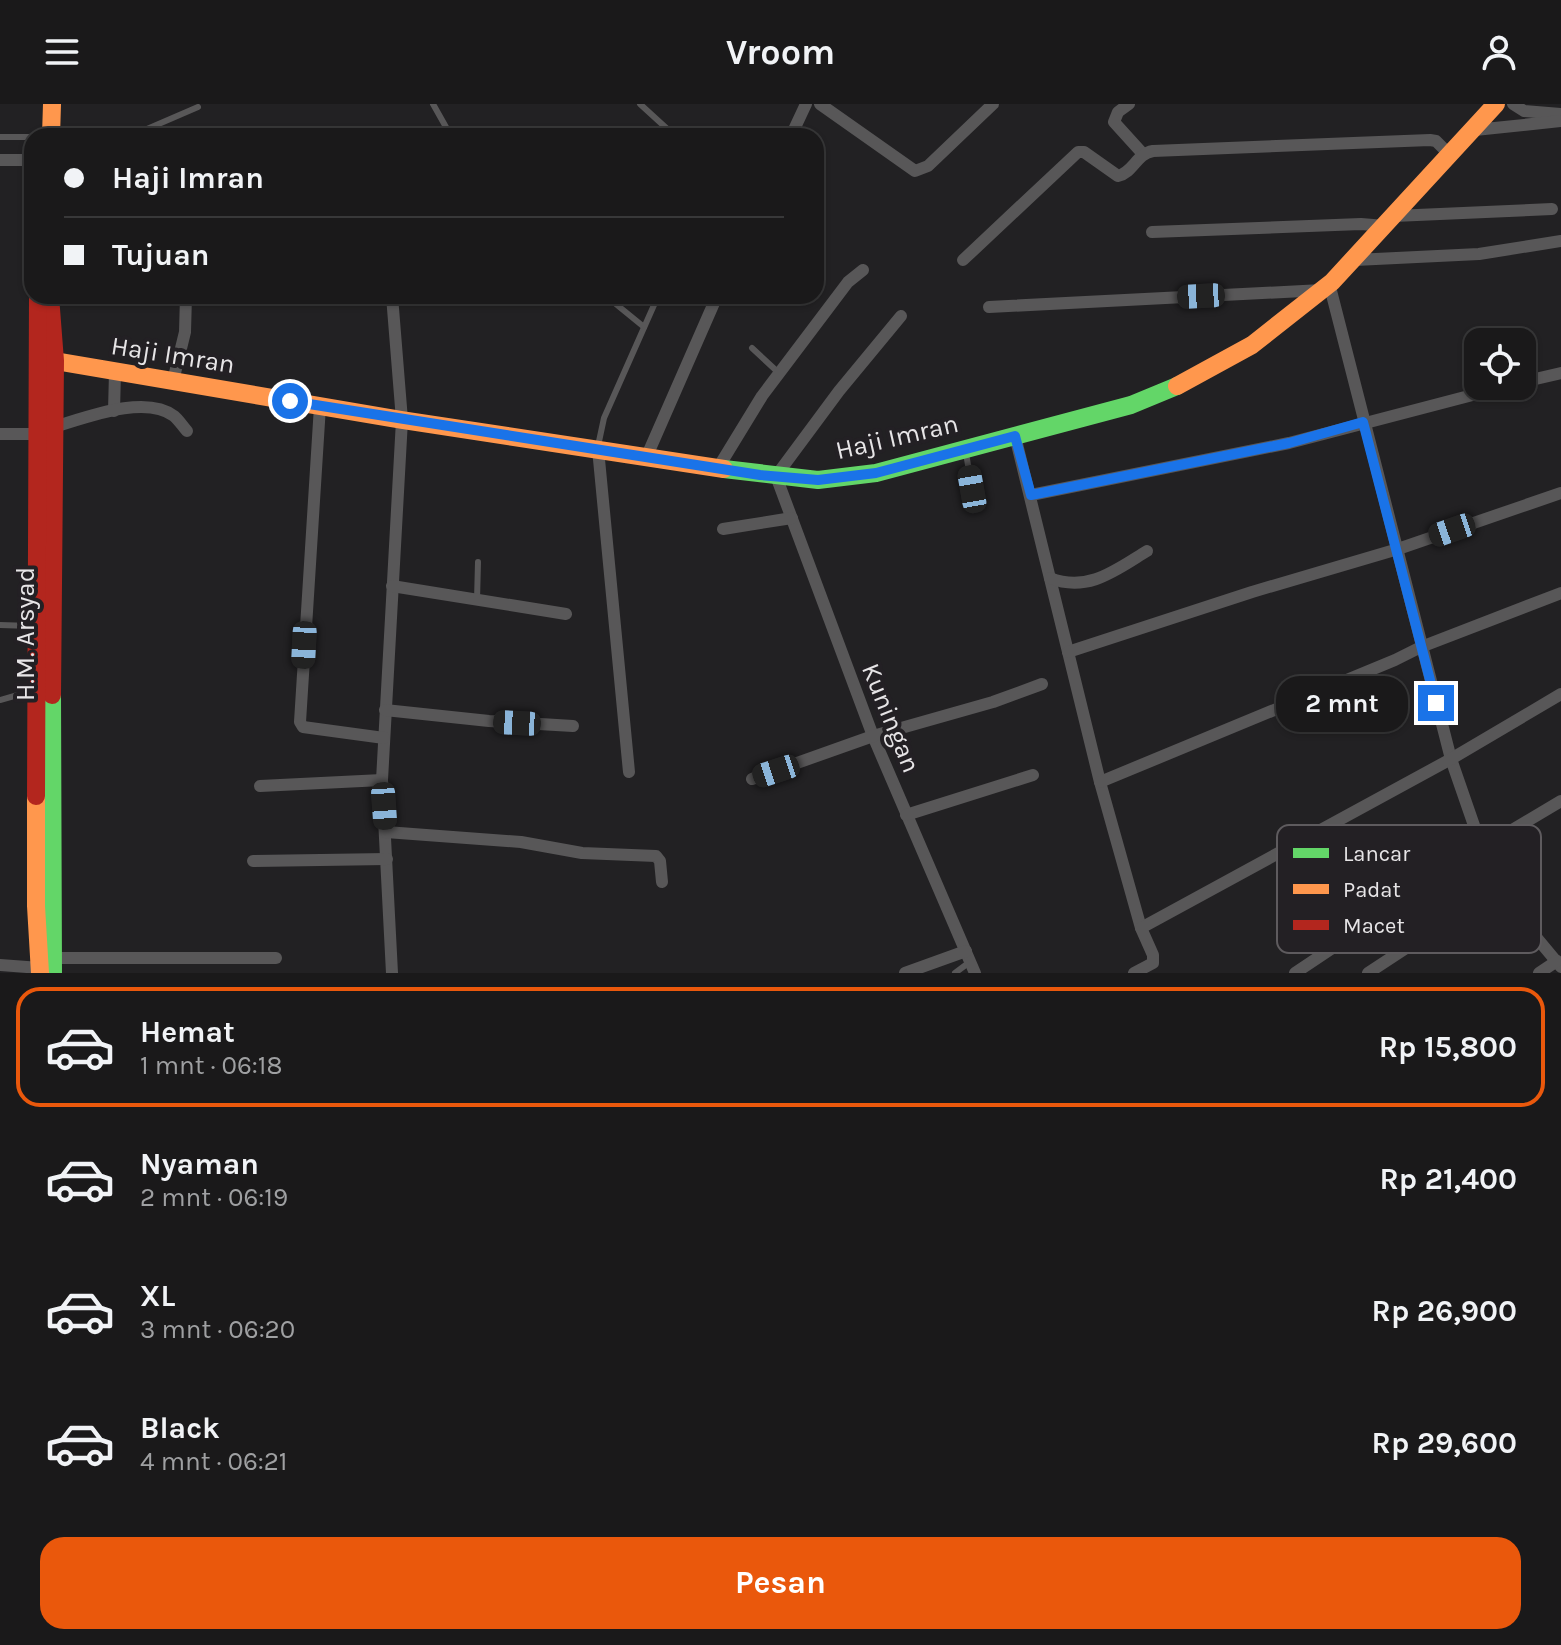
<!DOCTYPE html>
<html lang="id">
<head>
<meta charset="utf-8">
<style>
	body { margin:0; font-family:Karla,sans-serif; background:#232223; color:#f1f3f6; height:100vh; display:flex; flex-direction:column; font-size:30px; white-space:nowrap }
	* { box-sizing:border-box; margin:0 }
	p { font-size:26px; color:#9fa0a2 }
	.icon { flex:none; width:44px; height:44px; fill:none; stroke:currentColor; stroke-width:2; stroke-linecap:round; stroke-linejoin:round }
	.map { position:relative; height:869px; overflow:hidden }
	.details { display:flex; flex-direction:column; background:#1a191a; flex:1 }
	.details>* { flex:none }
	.top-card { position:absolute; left:24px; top:24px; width:800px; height:176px; border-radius:24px; box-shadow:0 2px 6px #0004,0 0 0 2px #383839; display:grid; align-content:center; height:176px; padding:0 40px; background:#1a191a }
	.controls { position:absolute; left:1464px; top:224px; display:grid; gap:16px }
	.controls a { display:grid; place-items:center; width:72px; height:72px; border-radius:16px; background:#1a191a; box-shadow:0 2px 6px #0004,0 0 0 2px #383839; font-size:40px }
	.end { position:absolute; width:36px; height:36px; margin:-18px; border:10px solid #1a73e8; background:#fff; box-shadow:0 0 0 4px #fff }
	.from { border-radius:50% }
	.bubble { position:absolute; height:56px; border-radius:24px; background:#1a191a; box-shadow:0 2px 6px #0004,0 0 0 2px #383839; font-size:26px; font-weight:700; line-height:56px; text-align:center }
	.car { position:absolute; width:24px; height:48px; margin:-24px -12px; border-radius:10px; box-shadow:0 0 6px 2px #0007; background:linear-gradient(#222 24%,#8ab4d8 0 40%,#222 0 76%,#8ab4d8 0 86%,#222 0) }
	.top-card b { display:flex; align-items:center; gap:28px; height:76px; font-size:30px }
	.top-card b+b { border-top:2px solid #383839 }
	.top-card i { width:20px; height:20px; background:#f1f3f6 }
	ul { padding:14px 0 0; list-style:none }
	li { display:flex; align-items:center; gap:24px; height:120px; margin:0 16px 12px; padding:0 24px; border:4px solid transparent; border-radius:24px }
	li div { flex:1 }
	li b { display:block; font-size:30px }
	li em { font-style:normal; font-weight:700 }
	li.on { border-color:#ea580c }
	li>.icon { width:72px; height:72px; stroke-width:1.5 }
	.primary-button { display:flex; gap:16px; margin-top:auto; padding:16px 40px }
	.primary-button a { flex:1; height:92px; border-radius:24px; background:#ea580c; color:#fff; font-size:32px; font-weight:700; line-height:92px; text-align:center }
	header { display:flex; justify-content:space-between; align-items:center; height:104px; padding:0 40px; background:#1a191a; font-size:36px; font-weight:700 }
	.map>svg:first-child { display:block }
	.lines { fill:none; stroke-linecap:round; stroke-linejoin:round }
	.lane { stroke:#585758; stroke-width:6 }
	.street { stroke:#585758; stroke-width:12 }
	.fast { stroke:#63d668; stroke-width:18 }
	.slow { stroke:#ff974d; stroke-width:18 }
	.jam { stroke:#b3261e; stroke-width:18 }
	.route { stroke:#1a73e8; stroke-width:10 }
	.labels { text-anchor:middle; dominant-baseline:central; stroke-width:8; stroke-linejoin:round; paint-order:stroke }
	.street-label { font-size:26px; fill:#e7e5e7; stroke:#232024 }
	.key { fill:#232024; stroke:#5e5b5e; stroke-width:2 }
	.key-label { font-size:22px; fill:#e7e5e7 }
</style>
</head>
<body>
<header><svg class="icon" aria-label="menu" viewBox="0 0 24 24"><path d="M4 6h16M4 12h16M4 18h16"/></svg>Vroom<svg class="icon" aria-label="person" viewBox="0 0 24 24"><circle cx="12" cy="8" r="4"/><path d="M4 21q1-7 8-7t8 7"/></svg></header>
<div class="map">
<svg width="1561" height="869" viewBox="0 0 1561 869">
	<rect width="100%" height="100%" fill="#222123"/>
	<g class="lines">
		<g class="lane">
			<polyline points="433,0 451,32"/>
			<polyline points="640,0 675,32"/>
			<polyline points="98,32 147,25 198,3"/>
			<polyline points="0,33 32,33"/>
			<polyline points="606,192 644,223"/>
			<polyline points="752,244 780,270"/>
			<polyline points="598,342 604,314 658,192"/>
			<polyline points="966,349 972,385"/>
			<polyline points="477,496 478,458"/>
			<polyline points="0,521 32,522"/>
			<polyline points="0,596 35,586"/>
			<polyline points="955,869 971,857"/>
		</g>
		<g class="street">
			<polyline points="820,0 915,67 928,62 993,0"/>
			<polyline points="1129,0 1118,8 1114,18 1143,50"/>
			<polyline points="1513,0 1524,7 1561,10"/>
			<polyline points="1475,26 1561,17"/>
			<polyline points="791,32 806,0"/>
			<polyline points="0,56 32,56"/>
			<polyline points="1394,112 1552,105"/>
			<polyline points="1152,128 1361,120 1385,122"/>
			<path d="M963,156L1078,48H1084L1118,72C1134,68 1136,50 1153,47L1430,36L1436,37L1450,51"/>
			<polyline points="1355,156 1479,150 1561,137"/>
			<polyline points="1329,179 1451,655 1496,785 1561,863"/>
			<polyline points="392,192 402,316 382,676 392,869"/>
			<polyline points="989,203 1322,186"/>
			<polyline points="901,212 839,287 776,372 873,632 975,869"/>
			<polyline points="173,277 185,228 186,192"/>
			<polyline points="1522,278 1561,269"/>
			<polyline points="320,302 300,618 303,623 384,634"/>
			<polyline points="114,307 115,268"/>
			<path d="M54,323C85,314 145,290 174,312C179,316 183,323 187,327"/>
			<polyline points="0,330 36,330"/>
			<polyline points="1015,332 1100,678 1141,824"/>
			<polyline points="598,345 629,668"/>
			<polyline points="646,354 717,192"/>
			<polyline points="718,364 762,292 848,178 863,166"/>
			<polyline points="1031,391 1289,339 1507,282"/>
			<polyline points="723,425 792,414"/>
			<path d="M1050,474C1088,489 1116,466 1147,447"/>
			<polyline points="392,482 566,510"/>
			<polyline points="1068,548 1252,488 1398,445 1561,389"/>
			<polyline points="385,606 489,617 573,622"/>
			<polyline points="752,675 873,632 993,598 1042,580"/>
			<polyline points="1100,678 1395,556 1421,543 1561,489"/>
			<polyline points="260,682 382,676"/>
			<polyline points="906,711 1033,671"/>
			<polyline points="386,728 521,738 582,749 656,752 660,757 662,778"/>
			<polyline points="253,757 387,755"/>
			<polyline points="52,854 276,854"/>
			<polyline points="0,861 40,864"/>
			<polyline points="905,869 966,847"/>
			<polyline points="1134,869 1153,859 1153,851 1141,824 1451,655 1561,590"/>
			<polyline points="1295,869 1482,744 1561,697"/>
			<polyline points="1368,869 1496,785"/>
			<polyline points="1539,869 1557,857"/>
		</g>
		<g class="fast">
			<polyline points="724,365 818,376 876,369 1131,301 1177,282"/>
			<polyline points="52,591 53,869"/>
		</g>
		<g class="slow">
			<polyline points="51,32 52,0"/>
			<polyline points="55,257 402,316 724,365"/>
			<polyline points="1177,282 1252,241 1332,178 1496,0"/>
			<polyline points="36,692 36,802 40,869"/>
		</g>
		<g class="jam">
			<polyline points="50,192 55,257 52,591"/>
			<polyline points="36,692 38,192"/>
		</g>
	</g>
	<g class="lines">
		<polyline class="route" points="290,297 760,371 818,376 876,369 1015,332 1031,391 1289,339 1363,318 1436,599"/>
	</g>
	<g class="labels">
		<g class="street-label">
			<text transform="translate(173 251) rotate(9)">Haji Imran</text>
			<text transform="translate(897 333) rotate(-13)">Haji Imran</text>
			<text transform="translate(25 530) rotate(-90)">H.M. Arsyad</text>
			<text transform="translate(891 614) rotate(68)">Kuningan</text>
		</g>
	</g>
	<rect x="1277" y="721" width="264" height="128" rx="12" class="key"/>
	<rect x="1293" y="744" width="36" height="10" fill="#63d668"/>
	<rect x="1293" y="780" width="36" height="10" fill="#ff974d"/>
	<rect x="1293" y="816" width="36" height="10" fill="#b3261e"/>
	<g class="key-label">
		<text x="1343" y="757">Lancar</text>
		<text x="1343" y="793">Padat</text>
		<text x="1343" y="829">Macet</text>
	</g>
</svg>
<div class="controls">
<a><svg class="icon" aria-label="locate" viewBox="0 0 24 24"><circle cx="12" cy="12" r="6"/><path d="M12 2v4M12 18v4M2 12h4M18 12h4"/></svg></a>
</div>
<i class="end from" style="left:290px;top:297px"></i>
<i class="end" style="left:1436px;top:599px"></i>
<div class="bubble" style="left:1276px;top:572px;width:132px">2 mnt</div>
<i class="car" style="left:1201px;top:192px;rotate:267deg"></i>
<i class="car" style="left:972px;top:385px;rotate:350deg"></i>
<i class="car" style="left:1452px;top:426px;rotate:251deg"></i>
<i class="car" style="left:304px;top:541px;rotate:183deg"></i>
<i class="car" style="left:517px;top:619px;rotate:273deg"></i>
<i class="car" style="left:776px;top:667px;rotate:252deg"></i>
<i class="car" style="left:384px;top:702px;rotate:176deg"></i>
<div class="top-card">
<b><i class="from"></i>Haji Imran</b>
<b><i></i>Tujuan</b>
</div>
</div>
<section class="details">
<ul>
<li class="on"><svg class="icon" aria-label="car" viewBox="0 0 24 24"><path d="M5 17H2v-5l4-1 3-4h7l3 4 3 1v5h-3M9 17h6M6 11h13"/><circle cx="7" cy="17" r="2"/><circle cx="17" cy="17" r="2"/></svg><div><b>Hemat</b><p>1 mnt · 06:18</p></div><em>Rp 15,800</em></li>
<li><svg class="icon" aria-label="car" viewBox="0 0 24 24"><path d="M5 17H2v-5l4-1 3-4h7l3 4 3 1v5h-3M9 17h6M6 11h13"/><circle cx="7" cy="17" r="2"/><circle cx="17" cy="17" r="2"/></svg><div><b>Nyaman</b><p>2 mnt · 06:19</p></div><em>Rp 21,400</em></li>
<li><svg class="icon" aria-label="car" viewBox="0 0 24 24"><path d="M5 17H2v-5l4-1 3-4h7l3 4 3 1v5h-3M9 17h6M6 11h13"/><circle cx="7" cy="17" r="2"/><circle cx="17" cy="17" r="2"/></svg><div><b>XL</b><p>3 mnt · 06:20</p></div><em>Rp 26,900</em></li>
<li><svg class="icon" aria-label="car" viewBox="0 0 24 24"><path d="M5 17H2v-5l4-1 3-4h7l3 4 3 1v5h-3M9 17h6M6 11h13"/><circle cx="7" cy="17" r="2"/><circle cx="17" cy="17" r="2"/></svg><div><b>Black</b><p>4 mnt · 06:21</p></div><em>Rp 29,600</em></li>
</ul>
<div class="primary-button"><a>Pesan</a></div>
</section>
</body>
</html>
